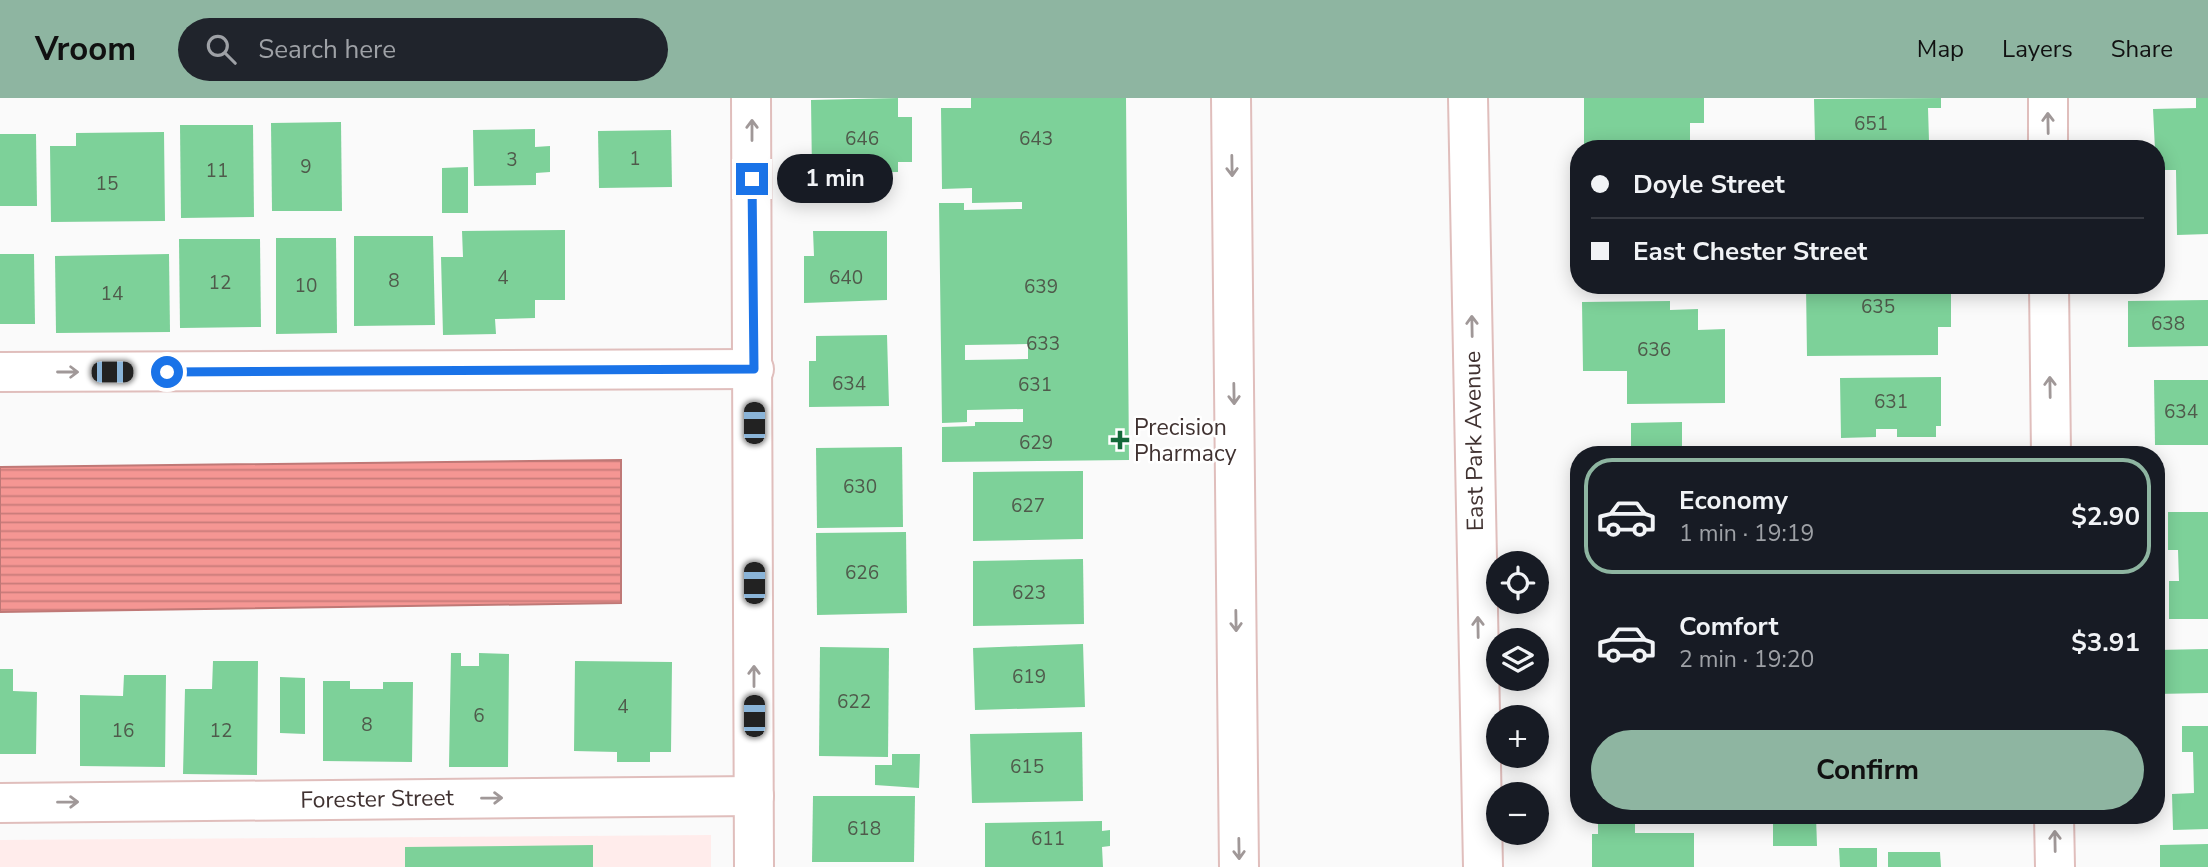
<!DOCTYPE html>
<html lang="en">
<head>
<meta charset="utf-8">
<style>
	body { margin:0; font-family:"Nunito Sans",sans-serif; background:#20242c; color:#f1f3f6; height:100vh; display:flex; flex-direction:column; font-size:26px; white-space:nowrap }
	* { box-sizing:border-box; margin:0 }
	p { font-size:23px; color:#9ea1a6 }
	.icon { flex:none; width:38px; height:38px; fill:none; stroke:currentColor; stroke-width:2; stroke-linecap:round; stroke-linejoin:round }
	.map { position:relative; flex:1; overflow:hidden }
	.drawer { position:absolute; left:1570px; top:348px; width:595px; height:378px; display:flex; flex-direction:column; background:#171b24; border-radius:28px; box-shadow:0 4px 18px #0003 }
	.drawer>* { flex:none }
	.top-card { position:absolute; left:1570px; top:42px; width:595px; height:154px; border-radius:28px; box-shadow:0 4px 18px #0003; display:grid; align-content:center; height:154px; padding:0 21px; background:#171b24 }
	.buttons { position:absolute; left:1486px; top:453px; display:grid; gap:14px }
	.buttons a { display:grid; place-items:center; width:63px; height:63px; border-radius:50%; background:#171b24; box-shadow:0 4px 18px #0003; font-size:35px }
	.end { position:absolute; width:32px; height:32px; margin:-16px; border:9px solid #1a73e8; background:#fff; box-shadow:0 0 0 4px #fff }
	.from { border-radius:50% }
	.bubble { position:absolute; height:49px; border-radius:24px; background:#171b24; box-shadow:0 4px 18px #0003; font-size:23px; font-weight:700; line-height:49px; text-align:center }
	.car { position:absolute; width:21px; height:42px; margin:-21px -10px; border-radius:9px; box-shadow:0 0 5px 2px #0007; background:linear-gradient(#222 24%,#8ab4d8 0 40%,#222 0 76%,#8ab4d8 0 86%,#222 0) }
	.top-card b { display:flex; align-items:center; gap:24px; height:66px; font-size:26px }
	.top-card b+b { border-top:2px solid #363941 }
	.top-card i { width:18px; height:18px; background:#f1f3f6 }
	ul { padding:12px 0 0; list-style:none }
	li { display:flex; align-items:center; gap:21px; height:116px; margin:0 14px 10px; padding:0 7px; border:4px solid transparent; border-radius:28px }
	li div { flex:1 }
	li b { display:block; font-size:26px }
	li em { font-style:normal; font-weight:700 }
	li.current { border-color:#8eb5a1 }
	li>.icon { width:63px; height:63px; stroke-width:1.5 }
	.button { display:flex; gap:14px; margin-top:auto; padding:14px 21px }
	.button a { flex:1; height:80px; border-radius:42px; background:#8eb5a1; color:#111; font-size:28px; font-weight:700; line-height:80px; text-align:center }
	header { display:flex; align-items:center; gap:42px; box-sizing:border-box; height:98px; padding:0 35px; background:#8eb5a1; color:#111 }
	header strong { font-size:33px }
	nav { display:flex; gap:38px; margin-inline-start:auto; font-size:24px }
	.search { width:490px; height:63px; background:#20242c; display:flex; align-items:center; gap:18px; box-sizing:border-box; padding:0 24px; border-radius:38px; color:#9ea1a6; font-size:26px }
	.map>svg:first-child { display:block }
	.built { fill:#ffeceb }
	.water { fill:url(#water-rules); stroke:#bf7876; stroke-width:2 }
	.building { fill:#7dd199; fill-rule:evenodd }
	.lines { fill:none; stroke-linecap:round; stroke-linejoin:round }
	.street-casing { stroke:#e0bebc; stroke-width:42 }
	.highway-casing { stroke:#e0bebc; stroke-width:42 }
	.street { stroke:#fff; stroke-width:38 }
	.highway { stroke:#fff; stroke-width:38 }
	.oneway { stroke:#a09898 }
	.route { stroke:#1a73e8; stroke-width:9 }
	.poi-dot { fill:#14693a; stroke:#fff; stroke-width:2.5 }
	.labels { text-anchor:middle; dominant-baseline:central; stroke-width:5; stroke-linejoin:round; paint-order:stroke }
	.number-label { font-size:19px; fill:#4f5a4b }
	.poi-label { font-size:23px; fill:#403231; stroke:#fff; text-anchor:start }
	.street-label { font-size:23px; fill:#403231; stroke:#fff }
</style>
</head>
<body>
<header>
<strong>Vroom</strong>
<div class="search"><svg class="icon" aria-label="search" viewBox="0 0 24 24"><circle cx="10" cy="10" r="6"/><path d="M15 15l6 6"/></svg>Search here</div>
<nav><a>Map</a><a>Layers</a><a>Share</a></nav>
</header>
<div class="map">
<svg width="2208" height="769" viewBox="0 0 2208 769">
	<defs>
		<pattern id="water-rules" width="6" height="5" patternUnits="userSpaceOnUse" patternTransform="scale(1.75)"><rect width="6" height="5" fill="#f59693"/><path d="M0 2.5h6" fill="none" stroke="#c87b79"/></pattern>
	</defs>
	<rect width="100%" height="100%" fill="#fafafa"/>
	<polygon class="built" points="711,737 711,769 0,769 0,742"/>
	<polygon class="water" points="621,362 621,505 0,514 0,369"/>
	<g class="building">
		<polygon points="898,0 898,19 912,19 912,64 898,64 898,74 812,75 811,2"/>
		<path d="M971,0H1126L1129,362L942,364V329L975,328V324H1023V311L967,312V324L942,325L939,105H964V112L1022,111V104L972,105V90L942,91L941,10H971ZM1028,246V261L965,262V247Z"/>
		<polygon points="1584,0 1704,0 1704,25 1690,25 1690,45 1584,46"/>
		<polygon points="1941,0 1941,10 1928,10 1929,43 1815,44 1814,1"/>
		<polygon points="2196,0 2208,0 2208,136 2177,137 2176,72 2156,72 2153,11 2196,10"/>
		<polygon points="341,24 342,113 272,113 271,25"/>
		<polygon points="180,27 253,27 254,119 181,120"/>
		<polygon points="535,31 535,49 550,48 550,74 536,75 536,87 474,88 473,32"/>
		<polygon points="671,32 672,89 599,90 598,33"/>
		<polygon points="164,34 165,123 51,124 50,48 76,48 76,35"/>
		<polygon points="0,36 36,36 37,108 0,108"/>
		<polygon points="468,69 468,115 442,115 442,70"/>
		<polygon points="565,132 565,202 535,202 535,220 495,221 496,236 443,237 441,159 463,159 462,133"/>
		<polygon points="813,133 887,133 887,202 804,205 804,158 814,158"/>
		<polygon points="354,138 433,138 435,227 354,228"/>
		<polygon points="276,140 336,140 337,235 276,236"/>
		<polygon points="179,141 260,141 261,229 180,230"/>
		<polygon points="0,156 34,156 35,226 0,226"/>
		<polygon points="169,156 170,234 56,235 55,158"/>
		<polygon points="1951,187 1951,229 1938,229 1938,257 1807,258 1806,188"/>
		<polygon points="2208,202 2208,248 2128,249 2128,203"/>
		<polygon points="1670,203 1670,212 1698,211 1698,232 1725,231 1725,305 1627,306 1627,273 1583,273 1582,204"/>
		<polygon points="887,237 889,308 809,309 809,263 816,263 816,238"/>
		<polygon points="1941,279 1941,328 1936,328 1936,339 1897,339 1897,331 1876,331 1876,339 1841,340 1840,280"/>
		<polygon points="2154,282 2208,282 2208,347 2155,347"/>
		<polygon points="1682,324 1682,350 1670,350 1670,357 1631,357 1631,325"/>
		<polygon points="902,349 903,429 817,430 816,350"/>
		<polygon points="1083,373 1083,441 973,443 973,374"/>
		<polygon points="2168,414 2208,414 2208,521 2169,521 2169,483 2179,483 2178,452 2168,452"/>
		<polygon points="906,434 907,515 817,517 816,435"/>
		<polygon points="1083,461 1084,526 973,528 973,463"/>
		<polygon points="1083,546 1085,609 975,612 973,550"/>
		<polygon points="820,549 889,550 888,659 819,658"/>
		<polygon points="2208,551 2208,595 2156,596 2156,552"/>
		<polygon points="451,555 461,555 461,568 479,568 479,555 509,556 508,669 449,669"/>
		<polygon points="213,563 258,563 257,677 183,676 185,591 212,591"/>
		<polygon points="575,563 672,564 671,654 650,654 650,664 617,664 617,654 574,653"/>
		<polygon points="0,571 13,571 13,593 37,594 36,656 0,656"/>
		<polygon points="124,577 166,577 165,669 80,668 80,597 123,598"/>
		<polygon points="280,579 305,580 305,636 280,635"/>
		<polygon points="323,583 350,583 350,591 383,591 383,584 413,584 412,664 323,663"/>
		<polygon points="2182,628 2208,628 2208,731 2173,732 2172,696 2194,695 2193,654 2182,654"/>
		<polygon points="1082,634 1083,703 972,705 970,636"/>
		<polygon points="892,656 920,656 919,690 875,687 875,667 892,667"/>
		<polygon points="813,698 915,698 914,764 812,764"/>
		<polygon points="1773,718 1816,718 1817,748 1773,748"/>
		<polygon points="1102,723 1102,733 1110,732 1110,748 1102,749 1103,769 985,769 985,725"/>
		<polygon points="1635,725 1635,735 1694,735 1694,769 1592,769 1592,736 1598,736 1598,726"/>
		<polygon points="2208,746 2208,769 2160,769 2160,747"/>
		<polygon points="593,747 593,769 405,769 405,749"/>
		<polygon points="1839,750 1877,750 1877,769 1840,769"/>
		<polygon points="1888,754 1940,754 1941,769 1888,769"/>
	</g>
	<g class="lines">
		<g class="street-casing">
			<g id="street">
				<polyline points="751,0 754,769"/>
				<polyline points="2048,0 2048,51"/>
				<polyline points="2049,187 2051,357"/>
				<polyline points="0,274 754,271"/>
				<polyline points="0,705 754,698"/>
				<polyline points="2054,718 2055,769"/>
			</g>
		</g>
		<g class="highway-casing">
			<g id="highway">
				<polyline points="1231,0 1239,769"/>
				<polyline points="1468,0 1483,769"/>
			</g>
		</g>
		<use href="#street" class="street"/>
		<use href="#highway" class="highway"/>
	</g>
	<defs><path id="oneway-shaft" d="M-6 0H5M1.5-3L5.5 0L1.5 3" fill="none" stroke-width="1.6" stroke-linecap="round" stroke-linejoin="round" transform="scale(1.75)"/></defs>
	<g class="oneway">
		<use href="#oneway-shaft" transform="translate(2048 25) rotate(-91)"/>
		<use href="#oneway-shaft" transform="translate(752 32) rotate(-90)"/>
		<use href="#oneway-shaft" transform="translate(1232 68) rotate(89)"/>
		<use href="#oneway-shaft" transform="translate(1472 228) rotate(-91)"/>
		<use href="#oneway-shaft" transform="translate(68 274)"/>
		<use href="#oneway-shaft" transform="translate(2050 289) rotate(-91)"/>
		<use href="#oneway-shaft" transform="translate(1234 296) rotate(89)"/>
		<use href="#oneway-shaft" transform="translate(1236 523) rotate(89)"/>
		<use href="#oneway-shaft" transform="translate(1478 529) rotate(-91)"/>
		<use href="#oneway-shaft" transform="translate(754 578) rotate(-90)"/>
		<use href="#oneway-shaft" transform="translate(492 700) rotate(-1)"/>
		<use href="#oneway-shaft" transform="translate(68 704) rotate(-1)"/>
		<use href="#oneway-shaft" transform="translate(2055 743) rotate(-91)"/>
		<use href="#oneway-shaft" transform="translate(1239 751) rotate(89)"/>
	</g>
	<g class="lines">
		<polyline class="route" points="167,274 754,271 752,81"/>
	</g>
	<path class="poi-dot" d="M1116.5 331.5h7v7h7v7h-7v7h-7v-7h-7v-7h7z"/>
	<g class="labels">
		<g class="number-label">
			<text x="1871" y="26">651</text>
			<text x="862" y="41">646</text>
			<text x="1036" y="41">643</text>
			<text x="635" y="61">1</text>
			<text x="512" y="62">3</text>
			<text x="306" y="69">9</text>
			<text x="217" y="73">11</text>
			<text x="107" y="86">15</text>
			<text x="503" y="180">4</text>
			<text x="846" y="180">640</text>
			<text x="394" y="183">8</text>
			<text x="220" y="185">12</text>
			<text x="306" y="188">10</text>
			<text x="1041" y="189">639</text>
			<text x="112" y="196">14</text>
			<text x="1878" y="209">635</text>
			<text x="2168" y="226">638</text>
			<text x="1043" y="246">633</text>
			<text x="1654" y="252">636</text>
			<text x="849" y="286">634</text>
			<text x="1035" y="287">631</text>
			<text x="1891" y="304">631</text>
			<text x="2181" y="314">634</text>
			<text x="1036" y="345">629</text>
			<text x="860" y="389">630</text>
			<text x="1028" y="408">627</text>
			<text x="862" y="475">626</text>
			<text x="1029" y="495">623</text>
			<text x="1029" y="579">619</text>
			<text x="854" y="604">622</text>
			<text x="623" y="609">4</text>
			<text x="479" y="618">6</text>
			<text x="367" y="627">8</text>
			<text x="123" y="633">16</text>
			<text x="221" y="633">12</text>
			<text x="1027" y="669">615</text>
			<text x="864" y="731">618</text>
			<text x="1048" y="741">611</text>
		</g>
		<g class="poi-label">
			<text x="1134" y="329">Precision<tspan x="1134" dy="26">Pharmacy</tspan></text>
		</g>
		<g class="street-label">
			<text transform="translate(1474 343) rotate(-91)">East Park Avenue</text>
			<text transform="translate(377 701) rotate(-1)">Forester Street</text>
		</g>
	</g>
</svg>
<div class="buttons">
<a><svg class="icon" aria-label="locate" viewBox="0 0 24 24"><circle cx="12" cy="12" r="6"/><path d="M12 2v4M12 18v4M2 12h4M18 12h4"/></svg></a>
<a><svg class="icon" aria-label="layers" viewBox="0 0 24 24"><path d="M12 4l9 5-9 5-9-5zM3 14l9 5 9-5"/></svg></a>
<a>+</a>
<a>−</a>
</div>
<i class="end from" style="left:167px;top:274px"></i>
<i class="end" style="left:752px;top:81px"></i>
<div class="bubble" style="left:777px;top:56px;width:116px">1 min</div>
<i class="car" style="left:112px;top:274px;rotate:90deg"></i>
<i class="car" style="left:754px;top:325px;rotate:0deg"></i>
<i class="car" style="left:754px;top:485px;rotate:0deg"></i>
<i class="car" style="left:754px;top:618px;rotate:0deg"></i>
<div class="top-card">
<b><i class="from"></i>Doyle Street</b>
<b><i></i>East Chester Street</b>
</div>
<section class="drawer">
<ul>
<li class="current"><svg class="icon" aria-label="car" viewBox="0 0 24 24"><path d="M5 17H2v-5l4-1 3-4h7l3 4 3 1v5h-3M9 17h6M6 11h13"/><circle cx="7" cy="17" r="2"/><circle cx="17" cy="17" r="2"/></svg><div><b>Economy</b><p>1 min · 19:19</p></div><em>$2.90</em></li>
<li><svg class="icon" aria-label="car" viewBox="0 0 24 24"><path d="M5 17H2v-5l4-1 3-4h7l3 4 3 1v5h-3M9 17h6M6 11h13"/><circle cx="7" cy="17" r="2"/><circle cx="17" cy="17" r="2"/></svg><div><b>Comfort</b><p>2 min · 19:20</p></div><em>$3.91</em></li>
</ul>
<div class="button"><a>Confirm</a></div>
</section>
</div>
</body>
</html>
